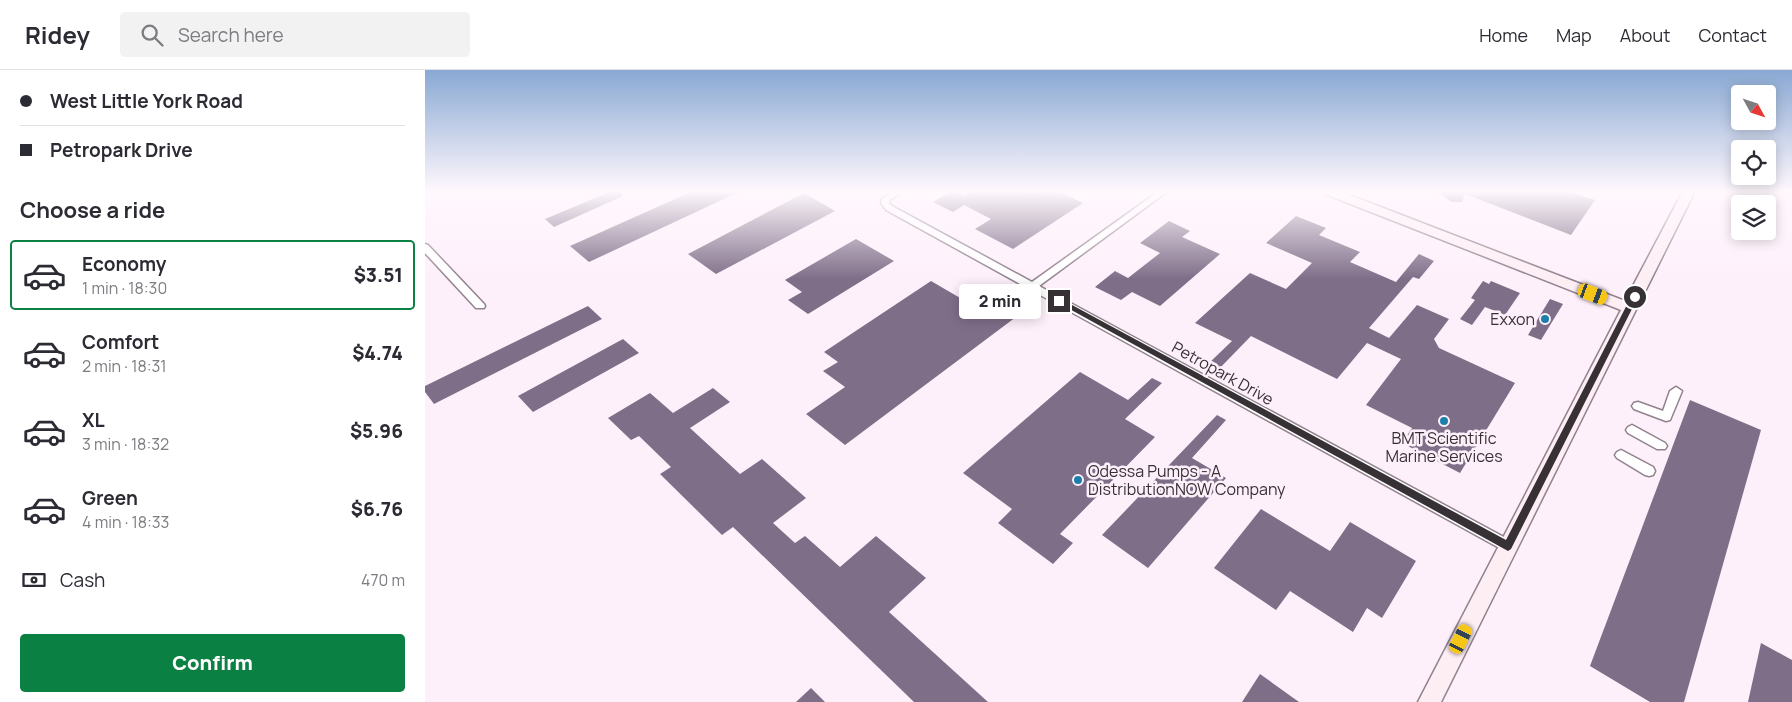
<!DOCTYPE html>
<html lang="en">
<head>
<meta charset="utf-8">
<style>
	body { margin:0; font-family:Manrope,sans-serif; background:#f2f2f3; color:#2b2b33; height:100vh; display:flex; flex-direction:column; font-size:19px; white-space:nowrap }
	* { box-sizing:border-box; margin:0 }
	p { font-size:16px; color:#7c7c81 }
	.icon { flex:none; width:28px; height:28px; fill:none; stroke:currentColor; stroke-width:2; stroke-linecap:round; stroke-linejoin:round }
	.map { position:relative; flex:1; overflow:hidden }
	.panel { display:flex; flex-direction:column; background:#fff; width:425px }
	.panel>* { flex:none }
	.hud { display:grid; align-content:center; height:110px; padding:0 20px; background:#fff }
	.needle { width:32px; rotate:130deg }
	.buttons { position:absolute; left:1306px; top:15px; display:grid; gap:10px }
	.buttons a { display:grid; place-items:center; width:45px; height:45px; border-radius:5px; background:#fff; box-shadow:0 2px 12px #0003; font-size:25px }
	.end { position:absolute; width:22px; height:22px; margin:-11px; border:6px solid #373136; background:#fff; box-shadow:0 0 0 2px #fff }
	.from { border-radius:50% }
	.bubble { position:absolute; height:35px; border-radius:5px; background:#fff; box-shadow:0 2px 12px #0003; font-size:16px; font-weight:800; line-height:35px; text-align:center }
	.car { position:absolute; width:15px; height:30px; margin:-15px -8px; border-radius:6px; box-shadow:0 0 4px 1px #0007; background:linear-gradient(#f5c518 24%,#345 0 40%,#f5c518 0 76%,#345 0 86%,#f5c518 0) }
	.hud b { display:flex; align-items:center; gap:18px; height:48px; font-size:19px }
	.hud b+b { border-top:1px solid #e1e1e2 }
	.hud i { width:12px; height:12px; background:#2b2b33 }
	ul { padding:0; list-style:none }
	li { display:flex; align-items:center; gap:15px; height:70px; margin:0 10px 8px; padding:0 10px; border:2px solid transparent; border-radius:5px }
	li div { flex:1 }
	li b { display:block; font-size:19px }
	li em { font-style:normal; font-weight:800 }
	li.selected { border-color:#0b8043 }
	li>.icon { width:45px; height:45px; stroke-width:1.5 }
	h2 { padding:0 20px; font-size:22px; line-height:60px }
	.pay { display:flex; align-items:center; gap:12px; height:55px; padding:0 20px; font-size:19px }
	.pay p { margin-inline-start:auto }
	.cta { display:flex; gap:10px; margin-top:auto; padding:10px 20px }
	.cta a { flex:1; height:58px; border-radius:5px; background:#0b8043; color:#fff; font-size:20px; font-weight:800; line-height:58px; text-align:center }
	header { display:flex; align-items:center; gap:30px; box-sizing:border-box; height:70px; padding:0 25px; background:#fff; border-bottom:1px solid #e1e1e2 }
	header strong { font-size:24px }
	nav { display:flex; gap:28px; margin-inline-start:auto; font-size:18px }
	.search { width:350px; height:45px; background:#f2f2f3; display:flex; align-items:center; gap:12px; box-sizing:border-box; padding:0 18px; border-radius:5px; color:#7c7c81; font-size:19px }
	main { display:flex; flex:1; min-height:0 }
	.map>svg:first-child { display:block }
	.building { fill:#7f6e88 }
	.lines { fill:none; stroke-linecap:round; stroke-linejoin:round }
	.street-casing { stroke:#91828e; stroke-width:3 }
	.secondary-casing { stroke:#91828e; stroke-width:3 }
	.street { fill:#fff; fill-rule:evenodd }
	.secondary { fill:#fdeef4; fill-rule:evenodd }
	.route { fill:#373136 }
	.poi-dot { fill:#1b7faa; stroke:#fef0fb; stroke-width:2 }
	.labels { text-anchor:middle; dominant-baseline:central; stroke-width:5; stroke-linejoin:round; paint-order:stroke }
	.poi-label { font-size:16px; fill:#373136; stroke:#fef0fb; text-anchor:end }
	.street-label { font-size:16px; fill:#373136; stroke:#fef0fb }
</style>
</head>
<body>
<header>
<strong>Ridey</strong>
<div class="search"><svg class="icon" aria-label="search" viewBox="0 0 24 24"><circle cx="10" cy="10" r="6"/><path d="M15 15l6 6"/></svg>Search here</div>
<nav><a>Home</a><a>Map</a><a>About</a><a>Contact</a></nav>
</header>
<main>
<section class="panel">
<div class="hud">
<b><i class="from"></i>West Little York Road</b>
<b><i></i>Petropark Drive</b>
</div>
<h2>Choose a ride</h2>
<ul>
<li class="selected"><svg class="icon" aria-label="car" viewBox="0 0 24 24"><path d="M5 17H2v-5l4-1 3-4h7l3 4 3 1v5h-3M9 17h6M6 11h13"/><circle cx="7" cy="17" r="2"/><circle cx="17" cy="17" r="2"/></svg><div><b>Economy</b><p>1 min · 18:30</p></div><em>$3.51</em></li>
<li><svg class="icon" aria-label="car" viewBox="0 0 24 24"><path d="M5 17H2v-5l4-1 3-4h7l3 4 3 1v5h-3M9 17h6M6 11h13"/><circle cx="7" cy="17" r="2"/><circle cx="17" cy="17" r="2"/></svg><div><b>Comfort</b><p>2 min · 18:31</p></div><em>$4.74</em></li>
<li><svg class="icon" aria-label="car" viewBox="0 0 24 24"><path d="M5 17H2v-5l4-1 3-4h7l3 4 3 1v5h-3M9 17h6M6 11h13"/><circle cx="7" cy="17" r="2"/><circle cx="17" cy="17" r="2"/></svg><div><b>XL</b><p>3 min · 18:32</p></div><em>$5.96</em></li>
<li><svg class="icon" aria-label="car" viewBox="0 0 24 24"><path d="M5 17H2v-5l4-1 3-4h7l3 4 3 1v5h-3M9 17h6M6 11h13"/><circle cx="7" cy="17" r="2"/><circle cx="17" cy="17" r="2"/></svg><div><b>Green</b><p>4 min · 18:33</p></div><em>$6.76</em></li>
</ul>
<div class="pay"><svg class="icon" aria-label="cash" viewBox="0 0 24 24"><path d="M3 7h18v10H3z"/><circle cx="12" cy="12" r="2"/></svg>Cash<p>470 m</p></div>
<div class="cta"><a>Confirm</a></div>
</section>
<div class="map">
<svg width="1367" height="632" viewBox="0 0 1367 632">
	<rect width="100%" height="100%" fill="#fef0fb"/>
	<g class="building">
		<polygon points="187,121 195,121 198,126 129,157 120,149"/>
		<polygon points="268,121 316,121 164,192 145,176"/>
		<polygon points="527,121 539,126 547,121 601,121 607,124 612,121 632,121 658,133 588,179 550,159 566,149 539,135 528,142 508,132"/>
		<polygon points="1012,121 1141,121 1170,130 1146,165 1040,124 1037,132 1026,132"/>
		<polygon points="379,123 410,141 291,204 263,184"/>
		<polygon points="871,146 901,158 894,165 935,182 925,192 971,212 994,184 1009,191 994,209 988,207 944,258 964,268 992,235 1024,249 1009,269 1014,278 1090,313 1035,403 977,373 987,358 941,335 976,289 942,273 912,309 826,266 793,300 783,294 807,271 770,253 825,203 861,219 887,193 841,173"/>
		<polygon points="744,151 765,161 757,167 795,184 735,236 707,222 696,230 670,217 690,201 703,208 735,183 715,173"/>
		<polygon points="431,169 469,191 383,244 363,230 377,222 360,210"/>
		<polygon points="506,211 542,232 557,222 595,244 420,375 381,344 420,317 398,301 413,292 399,282"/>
		<polygon points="1058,211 1064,214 1066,211 1095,223 1080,245 1060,237 1047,255 1035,249 1050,230 1046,228"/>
		<polygon points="1125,229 1138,234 1116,270 1103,265"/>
		<polygon points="163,236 177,249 9,334 0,322 0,316"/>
		<polygon points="198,269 214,283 108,342 93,326"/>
		<polygon points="655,302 703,330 727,308 737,313 700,349 730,367 635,464 648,473 628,494 573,453 587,439 538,403"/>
		<polygon points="288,318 305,332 265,358 315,404 337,389 381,428 348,453 370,473 380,466 415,497 451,466 501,508 464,542 563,632 489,632 308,457 297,465 235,404 246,397 214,366 206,370 183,348 225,323 248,343"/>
		<polygon points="1265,330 1336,360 1259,632 1225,632 1165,596"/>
		<polygon points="792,345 801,350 767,388 801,408 723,498 677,465"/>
		<polygon points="836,439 905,481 925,452 991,491 957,548 942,538 928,562 865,521 851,540 789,498"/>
		<polygon points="1336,573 1367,590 1367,632 1323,632"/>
		<polygon points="835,604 874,632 817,632"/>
		<polygon points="386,618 400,632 371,632"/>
	</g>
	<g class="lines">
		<g class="street-casing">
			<g id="street">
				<polygon points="469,121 478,121 465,130 464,133 467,136 607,212 734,121 743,121 614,216 1088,472 1090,476 1088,480 1083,482 1078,480 461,140 456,133 457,129"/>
				<polygon points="0,174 3,175 59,234 60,236 59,238 51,238 0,183"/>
				<polygon points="1251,317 1257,321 1245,350 1241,351 1209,339 1207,336 1209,333 1213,332 1238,341 1245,321"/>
				<polygon points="1207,355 1240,373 1242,376 1240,379 1232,379 1203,363 1201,360 1203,357"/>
				<polygon points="1196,380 1228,397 1230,401 1228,405 1224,406 1220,405 1192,388 1190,385 1192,382"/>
			</g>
		</g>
		<g class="secondary-casing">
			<polygon id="secondary" points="898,121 914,121 1200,231 1258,121 1270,121 1016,632 993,632 1196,240 900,124"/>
		</g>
		<use href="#street" class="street"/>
		<use href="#secondary" class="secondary"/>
	</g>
	<linearGradient id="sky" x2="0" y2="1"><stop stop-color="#89a8d3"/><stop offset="0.58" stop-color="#fff8fd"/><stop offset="1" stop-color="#fff8fd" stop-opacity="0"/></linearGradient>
	<rect width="1367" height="209" fill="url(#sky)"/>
	<polygon class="route" points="1207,225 1213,227 1086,479 1083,481 630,231 636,229 1081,470"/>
	<g class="poi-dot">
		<circle cx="1120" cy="249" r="5"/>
		<circle cx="1019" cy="351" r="5"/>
		<circle cx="653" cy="410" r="5"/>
	</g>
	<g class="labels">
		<g class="poi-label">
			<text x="1110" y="249">Exxon</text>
			<text x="1019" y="368" text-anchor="middle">BMT Scientific<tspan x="1019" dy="18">Marine Services</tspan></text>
			<text x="663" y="401" text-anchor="start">Odessa Pumps - A<tspan x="663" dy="18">DistributionNOW Company</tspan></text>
		</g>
		<g class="street-label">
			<text transform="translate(798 303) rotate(29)">Petropark Drive</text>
		</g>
	</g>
</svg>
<div class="buttons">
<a><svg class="needle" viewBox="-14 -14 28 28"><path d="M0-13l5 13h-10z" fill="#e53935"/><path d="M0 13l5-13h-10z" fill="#7c7c81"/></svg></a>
<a><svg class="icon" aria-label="locate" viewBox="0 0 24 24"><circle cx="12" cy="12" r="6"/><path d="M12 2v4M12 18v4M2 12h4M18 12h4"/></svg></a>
<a><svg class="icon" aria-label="layers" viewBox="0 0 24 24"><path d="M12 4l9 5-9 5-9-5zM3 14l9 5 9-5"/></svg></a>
</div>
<i class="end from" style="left:1210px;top:227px"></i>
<i class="end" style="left:634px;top:231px"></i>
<div class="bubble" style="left:534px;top:214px;width:82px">2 min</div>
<i class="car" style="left:1168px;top:224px;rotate:111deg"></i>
<i class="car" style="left:1036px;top:569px;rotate:27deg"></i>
</div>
</main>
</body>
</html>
